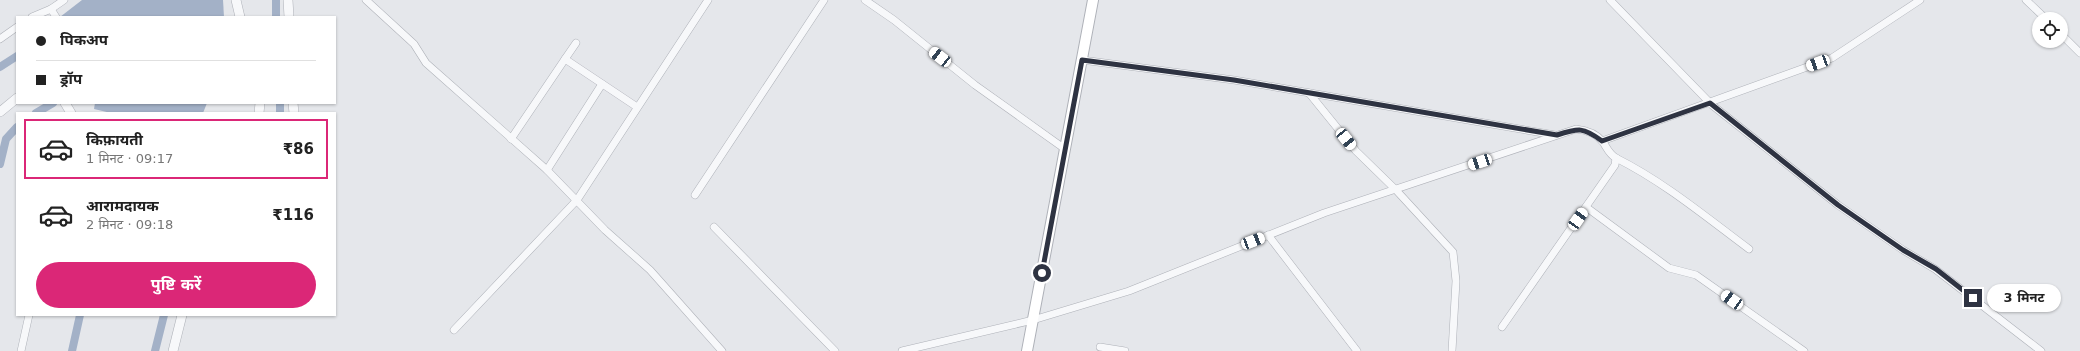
<!DOCTYPE html>
<html lang="hi">
<head>
<meta charset="utf-8">
<style>
	body { margin:0; font-family:"DejaVu Sans","Noto Sans Devanagari",sans-serif; background:#f6f6f6; color:#222; height:100vh; display:flex; flex-direction:column; font-size:15px; white-space:nowrap }
	* { box-sizing:border-box; margin:0 }
	p { font-size:13px; color:#767676 }
	.icon { flex:none; width:22px; height:22px; fill:none; stroke:currentColor; stroke-width:2; stroke-linecap:round; stroke-linejoin:round }
	.map { position:relative; flex:1; overflow:hidden }
	.sheet { position:absolute; left:16px; top:112px; width:320px; height:204px; display:flex; flex-direction:column; background:#fff; border-radius:0px; box-shadow:0 1px 3px #0004 }
	.sheet>* { flex:none }
	.top-card { position:absolute; left:16px; top:16px; width:320px; height:88px; border-radius:0px; box-shadow:0 1px 3px #0004; display:grid; align-content:center; height:88px; padding:0 20px; background:#fff }
	.buttons { position:absolute; left:2032px; top:12px; display:grid; gap:8px }
	.buttons a { display:grid; place-items:center; width:36px; height:36px; border-radius:50%; background:#fff; box-shadow:0 1px 3px #0004; font-size:20px }
	.end { position:absolute; width:18px; height:18px; margin:-9px; border:5px solid #2e3342; background:#fff; box-shadow:0 0 0 2px #fff }
	.from { border-radius:50% }
	.bubble { position:absolute; height:28px; border-radius:14px; background:#fff; box-shadow:0 1px 3px #0004; font-size:13px; font-weight:700; line-height:28px; text-align:center }
	.car { position:absolute; width:12px; height:24px; margin:-12px -6px; border-radius:5px; box-shadow:0 0 3px 1px #0007; background:linear-gradient(#fff 24%,#345 0 40%,#fff 0 76%,#345 0 86%,#fff 0) }
	.top-card b { display:flex; align-items:center; gap:14px; height:38px; font-size:15px }
	.top-card b+b { border-top:1px solid #e0e0e0 }
	.top-card i { width:10px; height:10px; background:#222 }
	ul { padding:7px 0 0; list-style:none }
	li { display:flex; align-items:center; gap:12px; height:60px; margin:0 8px 6px; padding:0 12px; border:2px solid transparent; border-radius:0px }
	li div { flex:1 }
	li b { display:block; font-size:15px }
	li em { font-style:normal; font-weight:700 }
	li.selected { border-color:#db2777 }
	li>.icon { width:36px; height:36px; stroke-width:1.5 }
	.action { display:flex; gap:8px; margin-top:auto; padding:8px 20px }
	.action a { flex:1; height:46px; border-radius:24px; background:#db2777; color:#fff; font-size:16px; font-weight:700; line-height:46px; text-align:center }
	.map>svg:first-child { display:block }
	.water { fill:#a3b1c7 }
	.lines { fill:none; stroke-linecap:round; stroke-linejoin:round }
	.canal { stroke:#a3b1c7; stroke-width:8 }
	.minor-casing { stroke:#aeb1b8; stroke-width:8 }
	.tertiary-casing { stroke:#aeb1b8; stroke-width:10 }
	.secondary-casing { stroke:#aeb1b8; stroke-width:12 }
	.minor { stroke:#f7f8fa; stroke-width:7 }
	.tertiary { stroke:#f7f8fa; stroke-width:9 }
	.secondary { stroke:#fff; stroke-width:10 }
	.route { stroke:#2e3342; stroke-width:5 }
</style>
</head>
<body>
<div class="map">
<svg width="2080" height="351" viewBox="0 0 2080 351">
	<rect width="100%" height="100%" fill="#e5e7eb"/>
	<g class="water">
		<polygon points="82,0 223,0 224,17 60,17"/>
		<polygon points="95,103 207,103 203,113 111,113 94,109"/>
	</g>
	<g class="lines">
		<g class="canal">
			<polyline points="276,0 276,17"/>
			<polyline points="0,67 17,56"/>
			<polyline points="280,103 280,113"/>
			<polyline points="36,113 53,103"/>
			<polyline points="0,164 6,139 17,127"/>
			<polyline points="72,351 80,315"/>
			<polyline points="155,351 164,315"/>
		</g>
		<g class="minor-casing">
			<g id="minor">
				<polyline points="366,0 414,44 426,63 547,170 605,230 650,270 722,351"/>
				<polyline points="865,0 894,20 975,85 1065,149"/>
				<polyline points="1610,0 1712,105 1838,205 1903,250 1935,269 2041,351"/>
				<polyline points="2026,0 2046,19"/>
				<polyline points="51,9 56,17"/>
				<polyline points="32,17 51,9 64,0"/>
				<polyline points="2061,34 2080,53"/>
				<polyline points="0,39 17,27"/>
				<polyline points="565,59 576,43"/>
				<polyline points="1082,60 1234,80 1555,135"/>
				<polyline points="1309,93 1356,151 1396,190 1453,252 1456,281 1452,351"/>
				<polyline points="511,139 565,59 637,107"/>
				<polyline points="1602,141 1832,58 1920,0"/>
				<polyline points="547,170 602,84"/>
				<polyline points="695,195 824,0"/>
				<polyline points="1586,207 1669,268 1696,275 1804,351"/>
				<polyline points="714,227 835,351"/>
				<polyline points="1268,235 1357,351"/>
				<polyline points="1502,327 1615,165 1616,158"/>
				<polyline points="454,330 577,200 708,0"/>
				<polyline points="1100,347 1125,351"/>
				<polyline points="21,351 29,315"/>
				<path d="M902,351L1033,320L1129,291L1324,213L1576,129C1586,130 1596,133 1603,142C1607,148 1609,154 1616,158C1664,182 1706,217 1749,249"/>
			</g>
		</g>
		<g class="tertiary-casing">
			<g id="tertiary">
				<polyline points="236,0 240,17"/>
				<polyline points="288,0 289,17"/>
				<polyline points="65,103 71,113"/>
				<polyline points="293,103 294,113"/>
				<polyline points="0,112 17,98"/>
				<polyline points="259,113 260,103"/>
				<polyline points="173,351 182,315"/>
			</g>
		</g>
		<g class="secondary-casing">
			<polyline id="secondary" points="1027,351 1093,0"/>
		</g>
		<use href="#minor" class="minor"/>
		<use href="#tertiary" class="tertiary"/>
		<use href="#secondary" class="secondary"/>
	</g>
	<g class="lines">
		<path class="route" d="M1042,273L1082,60L1234,80L1557,135C1579,128 1583,127 1602,141L1710,103L1838,205L1903,250L1936,269L1973,298"/>
	</g>
</svg>
<div class="buttons">
<a><svg class="icon" aria-label="locate" viewBox="0 0 24 24"><circle cx="12" cy="12" r="6"/><path d="M12 2v4M12 18v4M2 12h4M18 12h4"/></svg></a>
</div>
<i class="end from" style="left:1042px;top:273px"></i>
<i class="end" style="left:1973px;top:298px"></i>
<div class="bubble" style="left:1987px;top:284px;width:74px">3 मिनट</div>
<i class="car" style="left:940px;top:57px;rotate:308deg"></i>
<i class="car" style="left:1818px;top:63px;rotate:250deg"></i>
<i class="car" style="left:1346px;top:139px;rotate:141deg"></i>
<i class="car" style="left:1480px;top:162px;rotate:252deg"></i>
<i class="car" style="left:1578px;top:219px;rotate:35deg"></i>
<i class="car" style="left:1253px;top:241px;rotate:69deg"></i>
<i class="car" style="left:1732px;top:300px;rotate:305deg"></i>
<div class="top-card">
<b><i class="from"></i>पिकअप</b>
<b><i></i>ड्रॉप</b>
</div>
<section class="sheet">
<ul>
<li class="selected"><svg class="icon" aria-label="car" viewBox="0 0 24 24"><path d="M5 17H2v-5l4-1 3-4h7l3 4 3 1v5h-3M9 17h6M6 11h13"/><circle cx="7" cy="17" r="2"/><circle cx="17" cy="17" r="2"/></svg><div><b>किफ़ायती</b><p>1 मिनट · 09:17</p></div><em>₹86</em></li>
<li><svg class="icon" aria-label="car" viewBox="0 0 24 24"><path d="M5 17H2v-5l4-1 3-4h7l3 4 3 1v5h-3M9 17h6M6 11h13"/><circle cx="7" cy="17" r="2"/><circle cx="17" cy="17" r="2"/></svg><div><b>आरामदायक</b><p>2 मिनट · 09:18</p></div><em>₹116</em></li>
</ul>
<div class="action"><a>पुष्टि करें</a></div>
</section>
</div>
</body>
</html>
